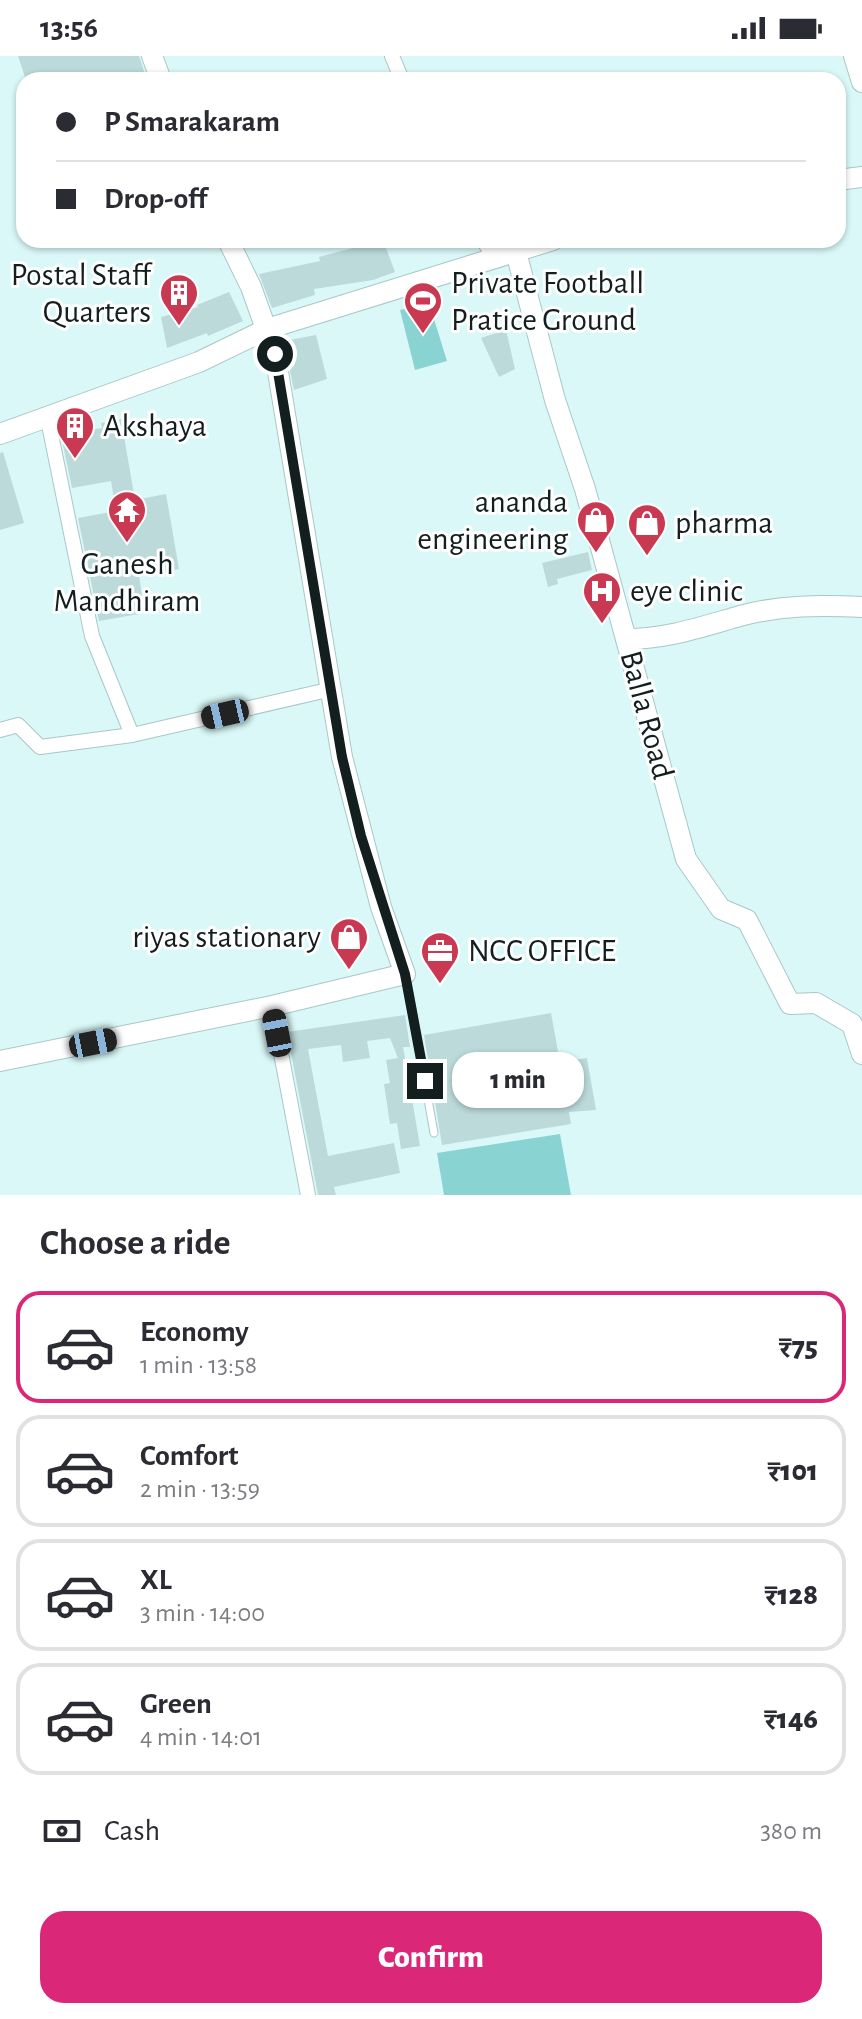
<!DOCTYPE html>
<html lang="en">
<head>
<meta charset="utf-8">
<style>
	body { margin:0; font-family:"Alegreya Sans",sans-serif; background:#f2f2f3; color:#2b2b33; height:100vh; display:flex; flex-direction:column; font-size:30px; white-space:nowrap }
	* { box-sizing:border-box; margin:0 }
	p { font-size:26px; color:#7c7c81 }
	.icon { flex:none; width:44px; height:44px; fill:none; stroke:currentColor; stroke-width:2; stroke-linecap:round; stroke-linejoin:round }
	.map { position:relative; height:1139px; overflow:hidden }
	.side { display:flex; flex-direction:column; background:#fff; flex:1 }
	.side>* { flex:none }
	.guide { position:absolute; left:16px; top:16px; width:830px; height:176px; border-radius:24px; box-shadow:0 2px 6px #0004; display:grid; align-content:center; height:176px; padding:0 40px; background:#fff }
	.end { position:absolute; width:36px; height:36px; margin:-18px; border:10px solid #131e1e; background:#fff; box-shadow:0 0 0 4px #fff }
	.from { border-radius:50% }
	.bubble { position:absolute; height:56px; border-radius:24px; background:#fff; box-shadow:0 2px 6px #0004; font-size:26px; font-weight:800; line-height:56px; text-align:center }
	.car { position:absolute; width:24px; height:48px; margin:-24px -12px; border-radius:10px; box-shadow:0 0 6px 2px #0007; background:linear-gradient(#222 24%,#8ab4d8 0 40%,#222 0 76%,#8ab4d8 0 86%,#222 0) }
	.guide b { display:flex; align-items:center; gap:28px; height:76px; font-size:30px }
	.guide b+b { border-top:2px solid #e1e1e2 }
	.guide i { width:20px; height:20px; background:#2b2b33 }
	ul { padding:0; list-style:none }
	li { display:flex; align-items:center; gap:24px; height:112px; margin:0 16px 12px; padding:0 24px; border:4px solid #e1e1e2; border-radius:24px }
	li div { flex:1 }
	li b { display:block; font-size:30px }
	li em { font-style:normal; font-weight:800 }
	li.current { border-color:#db2777 }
	li>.icon { width:72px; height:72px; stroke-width:1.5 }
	h2 { padding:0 40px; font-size:36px; line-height:96px }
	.pay { display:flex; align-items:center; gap:20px; height:88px; padding:0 40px; font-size:30px }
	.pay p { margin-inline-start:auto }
	.cta { display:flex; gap:16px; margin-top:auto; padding:16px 40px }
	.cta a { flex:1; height:92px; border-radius:24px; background:#db2777; color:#fff; font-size:32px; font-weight:800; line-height:92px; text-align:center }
	.status { display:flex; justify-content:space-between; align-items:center; height:56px; padding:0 40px; background:#fff; direction:ltr }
	.status svg { height:22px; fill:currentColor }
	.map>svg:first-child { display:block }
	.green { fill:#89d4d3 }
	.building { fill:#bcdada }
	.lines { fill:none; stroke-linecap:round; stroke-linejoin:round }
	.lane-casing { stroke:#aac7c7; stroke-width:9 }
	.street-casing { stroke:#aac7c7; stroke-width:16 }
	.secondary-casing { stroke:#aac7c7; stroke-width:22 }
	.lane { stroke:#fff; stroke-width:7 }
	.street { stroke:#fff; stroke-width:14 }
	.secondary { stroke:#fff; stroke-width:20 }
	.route { stroke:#131e1e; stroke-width:10 }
	.labels { text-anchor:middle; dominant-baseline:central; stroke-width:6; stroke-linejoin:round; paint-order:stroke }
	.poi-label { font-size:32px; fill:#131e1e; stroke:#fefefe; text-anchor:start }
	.street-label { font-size:32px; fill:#131e1e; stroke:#fefefe }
</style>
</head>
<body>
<div class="status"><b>13:56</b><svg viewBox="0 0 49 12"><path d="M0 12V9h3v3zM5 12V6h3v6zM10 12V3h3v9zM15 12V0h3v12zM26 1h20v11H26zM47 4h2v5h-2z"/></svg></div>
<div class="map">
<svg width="862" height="1139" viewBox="0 0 862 1139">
	<rect width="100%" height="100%" fill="#daf8f8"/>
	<g class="green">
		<polygon points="429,247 447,305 415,314 400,254"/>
		<polygon points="560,1078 571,1139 444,1139 437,1097"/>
	</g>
	<g class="building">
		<polygon points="18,0 139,0 147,24 26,24"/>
		<polygon points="383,184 395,216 373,224 314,233 315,239 272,252 259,218 320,205 319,201"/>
		<polygon points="229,236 243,265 208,280 207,277 167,292 161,261 198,251 197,249"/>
		<polygon points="506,274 515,313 499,321 481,282"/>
		<polygon points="316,279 327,323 294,334 284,285"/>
		<polygon points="121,363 135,444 166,438 179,513 139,520 145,557 99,565 78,462 116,455 111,425 72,432 61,379 102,372 101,367"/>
		<polygon points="3,396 24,467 0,474 0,397"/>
		<polygon points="588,496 592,514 557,523 558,528 548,531 542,507"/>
		<polygon points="551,957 560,1006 587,1002 596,1054 569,1056 571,1068 442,1089 424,979"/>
		<polygon points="405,959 410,991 403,991 420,1090 401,1093 397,1067 390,1068 384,1028 390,1027 386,1004 398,1002 390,982 367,985 370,1002 343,1006 341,989 308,993 328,1100 394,1087 400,1117 334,1131 336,1139 318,1139 287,976"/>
	</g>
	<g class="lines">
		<g class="lane-casing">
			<polyline id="lane" points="406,920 434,1077"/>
		</g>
		<g class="street-casing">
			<g id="street">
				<polyline points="392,0 402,24"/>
				<polyline points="483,184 495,203"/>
				<polyline points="47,359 92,580 132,679"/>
				<polyline points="0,674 18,669 40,691 132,679 332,633"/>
				<polyline points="272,950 308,1139"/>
			</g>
		</g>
		<g class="secondary-casing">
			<g id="secondary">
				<polyline points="152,0 161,24"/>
				<polyline points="854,0 862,26"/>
				<polyline points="838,124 862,121"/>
				<polyline points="516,196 555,344 585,433 686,803 721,853 747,864 790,948 816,947 852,968 862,998"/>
				<polyline points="0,378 199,306 267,273 553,184"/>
				<path d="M626,583C667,583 701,571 740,560C780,549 821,549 862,551"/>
				<polyline points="0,1005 272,950 405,918 381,851 342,701 275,298 251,231 228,184"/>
			</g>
		</g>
		<use href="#lane" class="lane"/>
		<use href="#street" class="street"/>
		<use href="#secondary" class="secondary"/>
	</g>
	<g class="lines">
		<polyline class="route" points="275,298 342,701 361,780 405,918 425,1025"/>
	</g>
	<defs>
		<g id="building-pin" transform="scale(2)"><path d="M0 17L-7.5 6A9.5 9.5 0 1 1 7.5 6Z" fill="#c93951" stroke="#fefefe"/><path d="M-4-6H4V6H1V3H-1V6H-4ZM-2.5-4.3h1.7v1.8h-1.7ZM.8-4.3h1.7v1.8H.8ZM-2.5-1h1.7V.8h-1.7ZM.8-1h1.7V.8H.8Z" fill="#fff"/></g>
		<g id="stadium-pin" transform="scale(2)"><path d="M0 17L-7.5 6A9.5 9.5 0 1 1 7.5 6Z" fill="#c93951" stroke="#fefefe"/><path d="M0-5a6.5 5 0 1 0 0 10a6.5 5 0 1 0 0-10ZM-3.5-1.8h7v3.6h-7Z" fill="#fff"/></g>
		<g id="temple-pin" transform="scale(2)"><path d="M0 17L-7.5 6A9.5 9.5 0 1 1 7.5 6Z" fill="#c93951" stroke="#fefefe"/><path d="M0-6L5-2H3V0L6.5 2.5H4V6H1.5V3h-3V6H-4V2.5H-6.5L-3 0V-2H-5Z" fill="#fff"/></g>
		<g id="shop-pin" transform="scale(2)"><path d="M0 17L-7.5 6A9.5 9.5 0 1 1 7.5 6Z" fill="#c93951" stroke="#fefefe"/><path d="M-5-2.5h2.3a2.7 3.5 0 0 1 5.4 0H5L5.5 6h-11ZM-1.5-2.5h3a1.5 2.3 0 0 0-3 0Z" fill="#fff"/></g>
		<g id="hospital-pin" transform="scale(2)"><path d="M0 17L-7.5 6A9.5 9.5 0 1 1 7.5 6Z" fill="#c93951" stroke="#fefefe"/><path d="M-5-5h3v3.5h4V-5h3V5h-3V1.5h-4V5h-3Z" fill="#fff"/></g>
		<g id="office-pin" transform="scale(2)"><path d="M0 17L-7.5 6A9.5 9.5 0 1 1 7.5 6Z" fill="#c93951" stroke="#fefefe"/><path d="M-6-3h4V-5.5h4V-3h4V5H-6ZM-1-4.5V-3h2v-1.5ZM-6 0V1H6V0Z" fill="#fff"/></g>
	</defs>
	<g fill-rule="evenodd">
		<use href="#building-pin" x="179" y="237"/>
		<use href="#stadium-pin" x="423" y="245"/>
		<use href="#building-pin" x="75" y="370"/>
		<use href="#temple-pin" x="127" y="454"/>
		<use href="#shop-pin" x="596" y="464"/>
		<use href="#shop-pin" x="647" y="467"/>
		<use href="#hospital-pin" x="602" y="535"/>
		<use href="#shop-pin" x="349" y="881"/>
		<use href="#office-pin" x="440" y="895"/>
	</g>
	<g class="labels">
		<g class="poi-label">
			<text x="151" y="219" text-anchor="end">Postal Staff<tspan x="151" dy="37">Quarters</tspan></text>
			<text x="451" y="227">Private Football<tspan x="451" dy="37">Pratice Ground</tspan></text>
			<text x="103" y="370">Akshaya</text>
			<text x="568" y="446" text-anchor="end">ananda<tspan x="568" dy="37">engineering</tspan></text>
			<text x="675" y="467">pharma</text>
			<text x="127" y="508" text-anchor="middle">Ganesh<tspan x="127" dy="37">Mandhiram</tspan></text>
			<text x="630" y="535">eye clinic</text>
			<text x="321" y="881" text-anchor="end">riyas stationary</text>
			<text x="468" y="895">NCC OFFICE</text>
		</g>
		<g class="street-label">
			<text transform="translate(647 659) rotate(75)">Balla Road</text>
		</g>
	</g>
</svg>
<i class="end from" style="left:275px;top:298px"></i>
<i class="end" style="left:425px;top:1025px"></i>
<div class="bubble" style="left:452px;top:996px;width:132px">1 min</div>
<i class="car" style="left:225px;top:658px;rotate:257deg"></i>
<i class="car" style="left:277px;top:977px;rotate:349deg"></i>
<i class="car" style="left:93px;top:987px;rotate:79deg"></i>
<div class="guide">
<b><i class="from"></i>P Smarakaram</b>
<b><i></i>Drop-off</b>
</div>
</div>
<section class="side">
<h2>Choose a ride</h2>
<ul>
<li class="current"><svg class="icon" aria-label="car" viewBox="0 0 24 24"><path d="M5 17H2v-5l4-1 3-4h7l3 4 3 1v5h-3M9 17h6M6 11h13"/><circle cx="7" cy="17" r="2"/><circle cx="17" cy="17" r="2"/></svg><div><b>Economy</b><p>1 min · 13:58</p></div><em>₹75</em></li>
<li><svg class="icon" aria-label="car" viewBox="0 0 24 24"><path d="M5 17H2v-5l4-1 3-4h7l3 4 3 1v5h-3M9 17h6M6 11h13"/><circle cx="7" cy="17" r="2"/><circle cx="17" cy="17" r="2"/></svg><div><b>Comfort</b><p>2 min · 13:59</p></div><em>₹101</em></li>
<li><svg class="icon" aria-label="car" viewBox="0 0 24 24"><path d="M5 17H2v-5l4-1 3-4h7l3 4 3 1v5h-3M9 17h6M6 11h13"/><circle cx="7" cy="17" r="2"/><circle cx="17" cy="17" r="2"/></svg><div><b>XL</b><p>3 min · 14:00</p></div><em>₹128</em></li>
<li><svg class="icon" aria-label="car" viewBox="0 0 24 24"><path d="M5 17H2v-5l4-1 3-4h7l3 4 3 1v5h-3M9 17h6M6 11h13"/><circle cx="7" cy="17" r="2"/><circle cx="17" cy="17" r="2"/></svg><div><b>Green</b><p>4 min · 14:01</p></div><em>₹146</em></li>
</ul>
<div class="pay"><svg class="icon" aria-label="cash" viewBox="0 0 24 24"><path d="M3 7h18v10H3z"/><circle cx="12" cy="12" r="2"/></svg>Cash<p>380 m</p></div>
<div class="cta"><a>Confirm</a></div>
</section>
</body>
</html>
